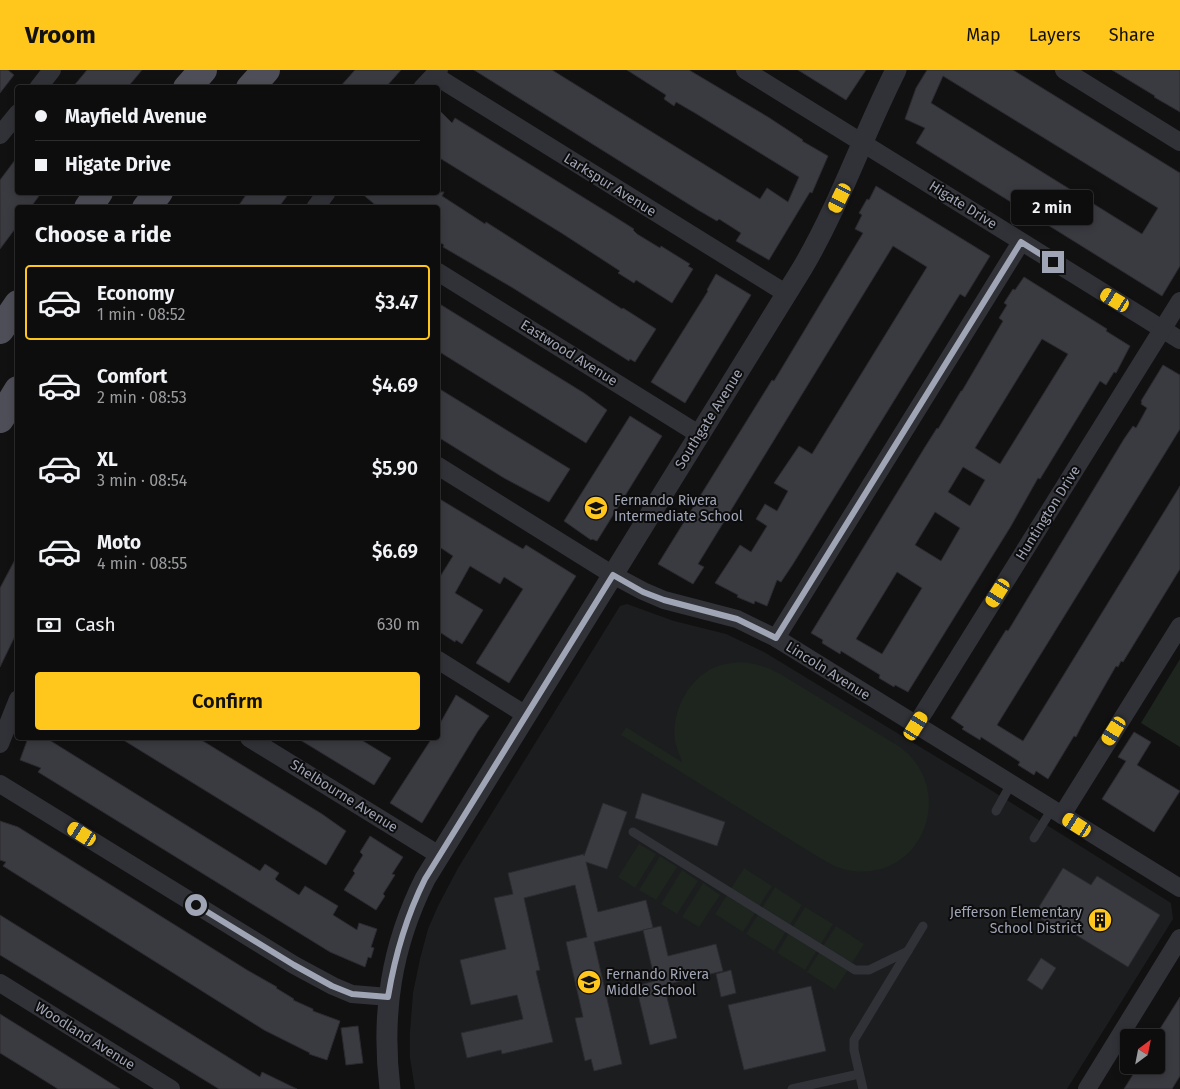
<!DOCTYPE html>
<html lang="en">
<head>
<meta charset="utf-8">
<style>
	body { margin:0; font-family:"Fira Sans",sans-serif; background:#161617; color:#f1f3f6; height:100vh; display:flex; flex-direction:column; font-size:19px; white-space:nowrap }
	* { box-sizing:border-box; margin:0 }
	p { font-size:16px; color:#9a9c9e }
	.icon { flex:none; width:28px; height:28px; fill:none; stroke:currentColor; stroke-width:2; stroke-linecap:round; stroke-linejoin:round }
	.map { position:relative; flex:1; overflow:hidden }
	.panel { position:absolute; left:15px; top:135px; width:425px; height:535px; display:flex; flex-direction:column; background:#0d0d0e; border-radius:5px; box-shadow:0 2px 8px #0003,0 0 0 1px #2d2d2e }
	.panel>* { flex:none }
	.banner { position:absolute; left:15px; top:15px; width:425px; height:110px; border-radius:5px; box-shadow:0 2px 8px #0003,0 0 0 1px #2d2d2e; display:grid; align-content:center; height:110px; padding:0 20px; background:#0d0d0e }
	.needle { width:32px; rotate:32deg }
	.controls { position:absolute; left:1120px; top:959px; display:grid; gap:10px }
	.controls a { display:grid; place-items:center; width:45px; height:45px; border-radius:5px; background:#0d0d0e; box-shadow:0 2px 8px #0003,0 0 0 1px #2d2d2e; font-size:25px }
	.end { position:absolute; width:22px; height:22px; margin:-11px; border:6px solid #a0a5b5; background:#111; box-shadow:0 0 0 2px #111 }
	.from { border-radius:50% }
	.bubble { position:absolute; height:35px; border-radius:5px; background:#0d0d0e; box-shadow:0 2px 8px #0003,0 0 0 1px #2d2d2e; font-size:16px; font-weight:600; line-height:35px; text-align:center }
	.car { position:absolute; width:15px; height:30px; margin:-15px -8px; border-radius:6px; box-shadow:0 0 4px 1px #0007; background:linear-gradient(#f5c518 24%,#345 0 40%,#f5c518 0 76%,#345 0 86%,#f5c518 0) }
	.banner b { display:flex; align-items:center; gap:18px; height:48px; font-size:19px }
	.banner b+b { border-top:1px solid #2d2d2e }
	.banner i { width:12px; height:12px; background:#f1f3f6 }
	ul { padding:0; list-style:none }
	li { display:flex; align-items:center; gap:15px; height:75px; margin:0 10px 8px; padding:0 10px; border:2px solid transparent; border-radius:5px }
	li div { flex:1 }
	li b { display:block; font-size:19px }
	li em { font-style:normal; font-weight:600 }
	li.current { border-color:#ffc61c }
	li>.icon { width:45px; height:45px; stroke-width:1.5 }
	h2 { padding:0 20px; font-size:22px; line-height:60px }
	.pay { display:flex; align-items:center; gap:12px; height:55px; padding:0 20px; font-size:19px }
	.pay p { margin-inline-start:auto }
	.button { display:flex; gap:10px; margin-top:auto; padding:10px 20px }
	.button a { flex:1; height:58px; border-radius:5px; background:#ffc61c; color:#111; font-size:20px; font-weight:600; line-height:58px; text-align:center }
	header { display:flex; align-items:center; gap:30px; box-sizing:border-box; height:70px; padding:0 25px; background:#ffc61c; color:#111 }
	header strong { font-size:24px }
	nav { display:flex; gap:28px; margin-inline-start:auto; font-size:18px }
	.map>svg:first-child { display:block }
	.built { fill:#1c1d1f }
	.green { fill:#1d251e }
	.building { fill:#3a3a41; stroke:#2b2a2f; fill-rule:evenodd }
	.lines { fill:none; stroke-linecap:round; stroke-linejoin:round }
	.service { stroke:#313238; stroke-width:9 }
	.minor { stroke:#313238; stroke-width:18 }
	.tertiary { stroke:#313238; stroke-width:21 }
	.primary { stroke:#4d4e57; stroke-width:28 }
	.route { stroke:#a0a5b5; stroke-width:6 }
	.labels { text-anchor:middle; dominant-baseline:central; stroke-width:4; stroke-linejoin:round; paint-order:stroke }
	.street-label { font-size:14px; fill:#a0a5b5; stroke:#0c0c0d }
	.poi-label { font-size:14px; fill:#a0a5b5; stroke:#0c0c0d; text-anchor:start }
</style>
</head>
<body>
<header>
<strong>Vroom</strong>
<nav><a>Map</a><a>Layers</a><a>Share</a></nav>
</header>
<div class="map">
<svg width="1180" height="1019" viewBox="0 0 1180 1019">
	<rect width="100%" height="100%" fill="#111112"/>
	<polygon class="built" points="627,534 674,551 726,564 764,582 986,717 1171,833 1173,849 1067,1019 415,1019 410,988 410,962 413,923 420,889 428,859 438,836 458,798 620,536"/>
	<g class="green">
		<polygon points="1180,589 1180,677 1141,653"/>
		<path d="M740,592C756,593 768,597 782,605L900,677C959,721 921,815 847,800C837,798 829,793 820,788L621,665L626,657L682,692C680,685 676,678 675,670C671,638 692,601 725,594C730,593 735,593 740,592Z"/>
		<polygon points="639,774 656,784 635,818 618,807"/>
		<polygon points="660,786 677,797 656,830 639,820"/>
		<polygon points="744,798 772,816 743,862 715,844"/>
		<polygon points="682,800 698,811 677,844 661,834"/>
		<polygon points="703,813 720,825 699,857 682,847"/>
		<polygon points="775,817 802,835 774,881 746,864"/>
		<polygon points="805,837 833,854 805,900 777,883"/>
		<polygon points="836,856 864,874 835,920 807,902"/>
	</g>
	<g class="building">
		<polygon points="0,0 8,0 14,5 0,23"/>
		<polygon points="87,0 142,0 127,18 72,18"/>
		<polygon points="355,0 401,0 385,18 339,18"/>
		<polygon points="474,0 552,0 760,129 767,118 788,132 799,107 695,43 676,32 674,36 664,29 666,25 627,0 689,0 768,47 803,70 802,71 828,86 812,123 810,122 769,190 736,171 741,163 719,149 717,151 698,140"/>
		<polygon points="798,0 866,0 846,30"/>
		<path d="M927,0H1013L1180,103V196L1162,226L916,73L925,58L905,49L916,18ZM943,6L1158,138L1142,164L931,33Z"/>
		<polygon points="1112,0 1180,0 1180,42 1154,27 1155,26"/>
		<polygon points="438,39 452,53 455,48 615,147 634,159 633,160 637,164 660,178 661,176 690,194 688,196 693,199 672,233 636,210 634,213 618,203 620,201 563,164 438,87"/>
		<polygon points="18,86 18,122 42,122 30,138 18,138 18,155 0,179 0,110"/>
		<polygon points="876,116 990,186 965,227 960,224 793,494 781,512 777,510 767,536 755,531 754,534 737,527 738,525 715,513 740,475 751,482 767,456 756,449 765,434 777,441 788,421 774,413 799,376 812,384 927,197 893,176 698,494 704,497 693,514 658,494 772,310 774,311 863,163 855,159 862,145 859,143 867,129 869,130"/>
		<polygon points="248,122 290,122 278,138 237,138"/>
		<polygon points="360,122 444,122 442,126 462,139 485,154 486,152 622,239 623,238 656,259 635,292 630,289 629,291 513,218 443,177 444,175 438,171 438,138 379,138"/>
		<polygon points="716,204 751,225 685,333 651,312 708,221 707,220"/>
		<path d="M1024,207L1107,259L1106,261L1130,276L1116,303L1114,302L1106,315L1100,311L1040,409L1038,408L1011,456L908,622L895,615L894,617L879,608L880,605L841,581L840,584L822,573L823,570L811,563L925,377L937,358L938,359L961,321H962L1003,251L999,248L1007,235L1004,233L1013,219L1015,220ZM1042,269L1068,284L1000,394L975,378ZM963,397L985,410L970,436L948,422ZM935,442L960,458L941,491L915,475ZM897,502L922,518L882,584L856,569Z"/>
		<polygon points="438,233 584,323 607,340 586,373 438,281"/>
		<polygon points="1163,295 1180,305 1180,359 997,655 1023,671 1180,416 1180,499 1123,592 1121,591 1118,597 1116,596 1081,657 1076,667 1074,666 1048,709 1036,701 1034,705 1018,695 1020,692 981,667 980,670 962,659 964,657 951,648 1006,560 1008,561 1124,369 1133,356 1136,358 1147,338 1141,334 1142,332 1141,331"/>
		<polygon points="438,318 570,399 549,432 504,408 438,367"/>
		<polygon points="630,346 662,366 597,471 592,469 591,470 564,451"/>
		<polygon points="438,428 506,469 523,479 526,475 576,506 509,613 476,593 523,519 504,507 500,514 470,496 455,523 483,540 462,574 456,570 455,572 438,561 438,510 453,486 438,476"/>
		<polygon points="18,484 18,560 0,597 0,518"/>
		<polygon points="456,625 489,646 478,661 422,753 390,733 432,668 438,668 438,657"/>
		<polygon points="1134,662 1151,672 1137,695 1180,721 1154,762 1102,729 1126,691 1118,687"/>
		<polygon points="28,668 46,668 260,801 265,794 279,803 275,809 277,811 299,825 305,816 338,836 333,845 357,860 359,853 377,859 371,877 374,878 371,888 368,887 365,897 330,882 38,702 41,698 20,690"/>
		<polygon points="120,668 198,668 322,744 346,761 326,795"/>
		<polygon points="297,668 358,668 391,688 374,715"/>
		<polygon points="642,723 725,752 717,776 635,748"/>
		<polygon points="603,733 627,742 607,799 586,792 598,842 646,830 653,858 594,872 622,994 594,1001 591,989 585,991 575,948 583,947 566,872 587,867 575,815 524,828 540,900 536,901 553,972 502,984 501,980 467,988 461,963 523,949 517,925 471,935 460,890 506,879 494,828 513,824 508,803 584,784 584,786"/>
		<polygon points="0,751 18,757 247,900 277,917 276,918 294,929 293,930 313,939 313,941 340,951 327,990 309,984 310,983 264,960 3,796 6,792 0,790"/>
		<polygon points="370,766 403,787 392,804 395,805 383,824 385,826 376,840 344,820 355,803 353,801 363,785 360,782"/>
		<polygon points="1063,798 1091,815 1097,806 1160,845 1128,897 1060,855 1058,859 1034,845"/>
		<polygon points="0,845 260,1007 262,1002 297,1019 219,1019 0,885"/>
		<polygon points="661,856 668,886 716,874 723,901 664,915 677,968 650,975 636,916 655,911 643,860"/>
		<polygon points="1041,888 1056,898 1042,920 1027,910"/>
		<polygon points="731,900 736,923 721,927 716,904"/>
		<polygon points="811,916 826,981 744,1000 728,935"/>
		<polygon points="1180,927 1180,1006 1172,1019 1124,1019 1139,995 1156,995 1156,965"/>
		<polygon points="0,944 66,985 120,1019 58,1019 34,1004 0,983"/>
		<polygon points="358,956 363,993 346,995 341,958"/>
	</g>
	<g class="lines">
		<g class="service">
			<polyline points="996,741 1011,714"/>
			<polyline points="633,762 855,900 869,900 908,881"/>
			<polyline points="1034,768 1052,739"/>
			<polyline points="792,1019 859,1004"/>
			<polyline points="863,1019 854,980 854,970 923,856"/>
		</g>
		<g class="minor">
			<polyline points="745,0 1180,270"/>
			<polyline points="1064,0 1180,72"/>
			<polyline points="434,5 787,224"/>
			<polyline points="38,18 52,0"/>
			<polyline points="422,18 439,0"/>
			<polyline points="0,65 18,43"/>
			<polyline points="315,138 327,122"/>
			<polyline points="438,202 700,365"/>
			<polyline points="438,396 613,505 643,521 664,530 737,549 776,568 1180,818"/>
			<polyline points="776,568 1021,172"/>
			<polyline points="438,590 526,645"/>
			<polyline points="916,655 1180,231"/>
			<polyline points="249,668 439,785"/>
			<polyline points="0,674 18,629"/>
			<polyline points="0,714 294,895 333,916 352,924 389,927"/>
			<polyline points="1062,745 1180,556"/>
			<polyline points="0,913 171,1019"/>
			<polyline points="1087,1019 1180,868"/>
		</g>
		<path class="tertiary" d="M390,1019C381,944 391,877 425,809L803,197C840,134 863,65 896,0"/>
		<g class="primary">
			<polyline points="187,18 203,0"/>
			<polyline points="250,18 266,0"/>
			<polyline points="88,138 99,122"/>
			<polyline points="146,138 159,122"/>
			<polyline points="0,260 18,234"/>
			<polyline points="0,349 18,320"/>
		</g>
	</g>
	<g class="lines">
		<path class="route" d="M196,835L294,895L332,916L352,924L388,927C395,885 406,847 425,809L613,505L643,522L664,530L737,549L776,568L1021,172L1053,192"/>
	</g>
	<defs>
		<g id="school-disc" transform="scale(1.25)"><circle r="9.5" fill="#ffc61c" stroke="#0c0c0d"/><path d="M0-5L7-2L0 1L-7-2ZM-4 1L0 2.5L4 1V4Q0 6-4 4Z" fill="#111"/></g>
		<g id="building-disc" transform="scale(1.25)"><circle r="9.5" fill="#ffc61c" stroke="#0c0c0d"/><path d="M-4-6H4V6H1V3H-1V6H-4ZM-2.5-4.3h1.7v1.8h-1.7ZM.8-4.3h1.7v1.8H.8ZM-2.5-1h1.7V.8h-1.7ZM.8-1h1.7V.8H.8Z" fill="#111"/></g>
	</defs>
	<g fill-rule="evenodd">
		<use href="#school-disc" x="596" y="438"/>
		<use href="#building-disc" x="1100" y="850"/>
		<use href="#school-disc" x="589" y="912"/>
	</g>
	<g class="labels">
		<g class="street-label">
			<text transform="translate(610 115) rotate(32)">Larkspur Avenue</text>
			<text transform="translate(963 135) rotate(32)">Higate Drive</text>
			<text transform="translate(569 283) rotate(32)">Eastwood Avenue</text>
			<text transform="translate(709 349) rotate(-58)">Southgate Avenue</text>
			<text transform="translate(1048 443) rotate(-58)">Huntington Drive</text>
			<text transform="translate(828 601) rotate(32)">Lincoln Avenue</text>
			<text transform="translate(344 726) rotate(32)">Shelbourne Avenue</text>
			<text transform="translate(85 966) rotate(32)">Woodland Avenue</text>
		</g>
		<g class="poi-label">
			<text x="614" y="430">Fernando Rivera<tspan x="614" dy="16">Intermediate School</tspan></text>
			<text x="1082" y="842" text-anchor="end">Jefferson Elementary<tspan x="1082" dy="16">School District</tspan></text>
			<text x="606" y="904">Fernando Rivera<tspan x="606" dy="16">Middle School</tspan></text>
		</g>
	</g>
</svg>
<div class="controls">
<a><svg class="needle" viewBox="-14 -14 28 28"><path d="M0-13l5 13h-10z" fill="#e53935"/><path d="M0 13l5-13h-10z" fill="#9a9c9e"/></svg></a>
</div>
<i class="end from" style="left:196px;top:835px"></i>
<i class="end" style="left:1053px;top:192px"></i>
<div class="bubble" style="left:1011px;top:120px;width:82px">2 min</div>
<i class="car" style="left:840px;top:128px;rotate:206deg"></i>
<i class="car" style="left:1115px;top:230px;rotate:301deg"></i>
<i class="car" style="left:998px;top:523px;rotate:212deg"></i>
<i class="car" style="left:916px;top:656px;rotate:32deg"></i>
<i class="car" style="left:1114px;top:661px;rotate:212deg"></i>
<i class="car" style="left:1077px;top:755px;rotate:302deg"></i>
<i class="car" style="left:82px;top:764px;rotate:302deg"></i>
<div class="banner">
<b><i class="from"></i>Mayfield Avenue</b>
<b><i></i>Higate Drive</b>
</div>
<section class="panel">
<h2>Choose a ride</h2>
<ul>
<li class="current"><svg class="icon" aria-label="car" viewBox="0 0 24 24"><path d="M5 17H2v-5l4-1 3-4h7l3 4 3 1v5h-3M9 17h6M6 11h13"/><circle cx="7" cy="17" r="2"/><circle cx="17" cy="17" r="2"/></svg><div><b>Economy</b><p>1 min · 08:52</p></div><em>$3.47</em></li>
<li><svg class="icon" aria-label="car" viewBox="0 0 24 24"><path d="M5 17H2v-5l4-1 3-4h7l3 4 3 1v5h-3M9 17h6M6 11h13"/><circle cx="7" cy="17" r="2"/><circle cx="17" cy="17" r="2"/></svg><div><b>Comfort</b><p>2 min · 08:53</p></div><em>$4.69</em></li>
<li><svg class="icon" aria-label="car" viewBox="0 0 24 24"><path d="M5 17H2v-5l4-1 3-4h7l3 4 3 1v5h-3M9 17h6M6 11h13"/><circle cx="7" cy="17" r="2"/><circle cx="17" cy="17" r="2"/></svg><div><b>XL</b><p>3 min · 08:54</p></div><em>$5.90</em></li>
<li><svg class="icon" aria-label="car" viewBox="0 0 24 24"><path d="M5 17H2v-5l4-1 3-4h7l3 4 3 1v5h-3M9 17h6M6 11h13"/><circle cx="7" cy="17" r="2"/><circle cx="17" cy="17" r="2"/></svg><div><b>Moto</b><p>4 min · 08:55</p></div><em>$6.69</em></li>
</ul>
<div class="pay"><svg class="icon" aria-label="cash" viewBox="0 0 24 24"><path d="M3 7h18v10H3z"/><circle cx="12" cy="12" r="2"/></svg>Cash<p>630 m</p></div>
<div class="button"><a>Confirm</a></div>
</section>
</div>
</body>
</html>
